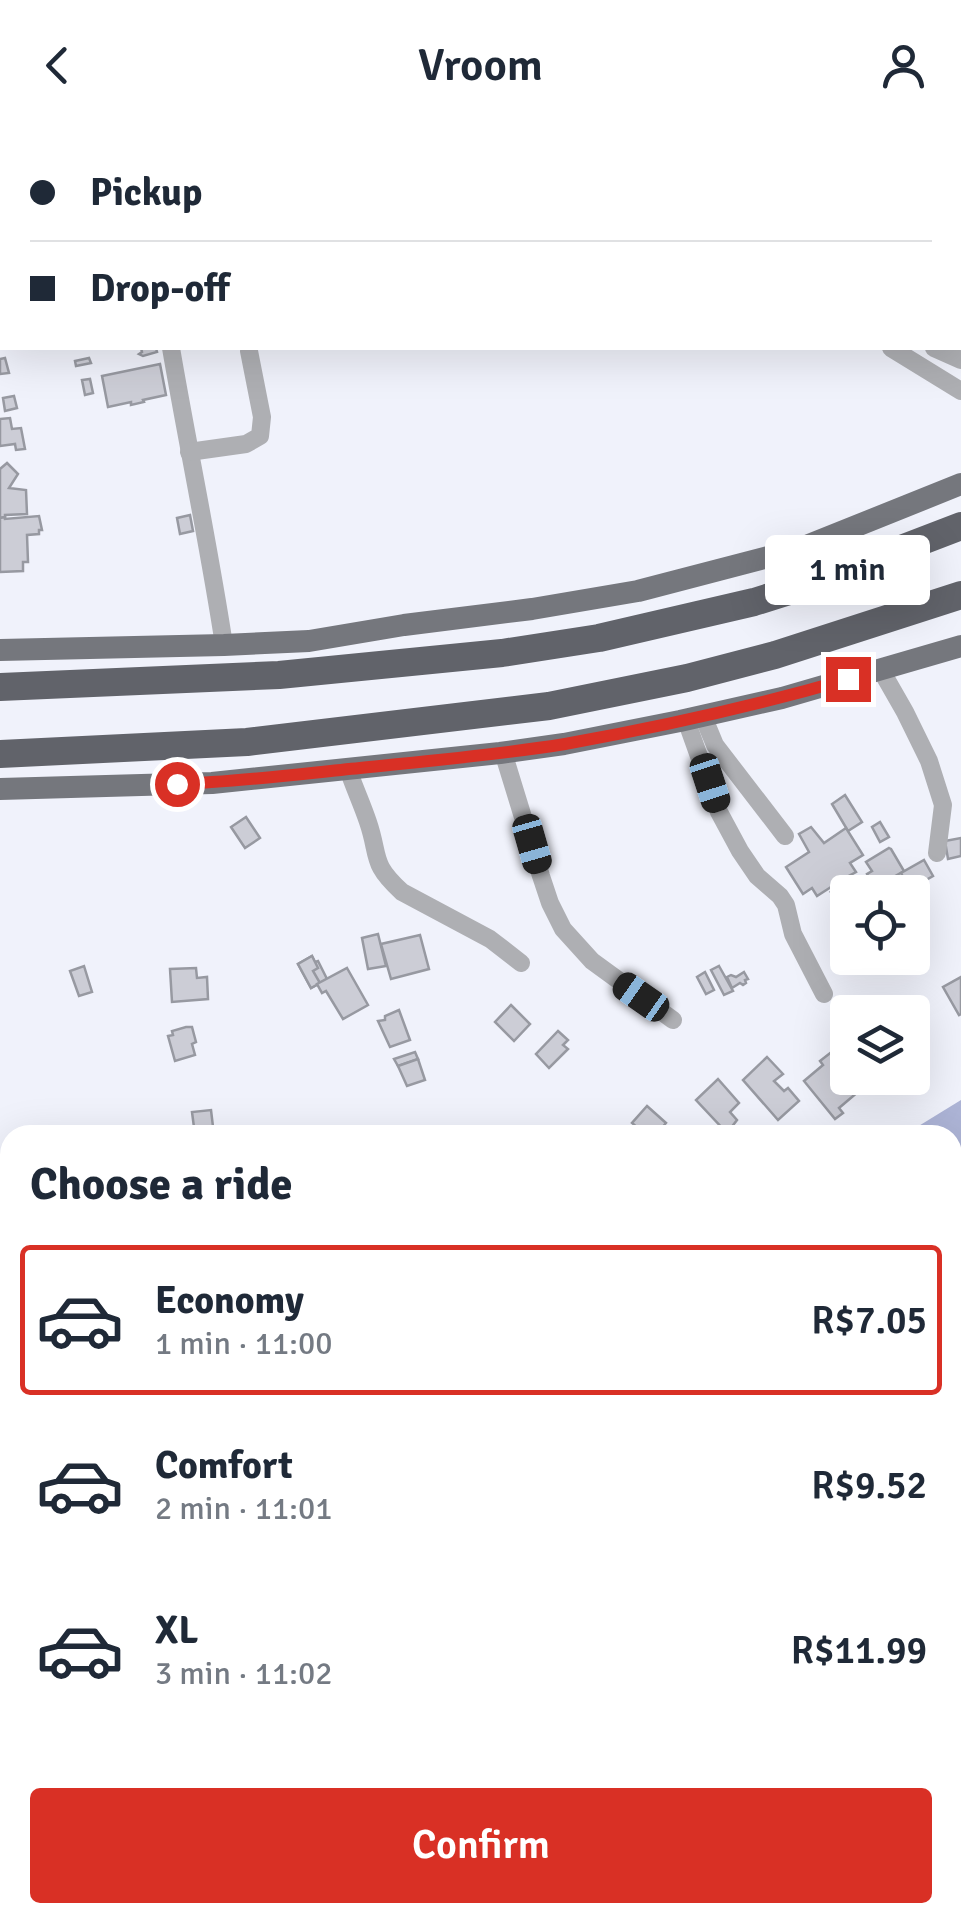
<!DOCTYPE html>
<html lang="en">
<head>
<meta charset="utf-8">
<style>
	body { margin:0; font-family:Signika,sans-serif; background:#f2f2f3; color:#1f2937; height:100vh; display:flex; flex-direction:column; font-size:38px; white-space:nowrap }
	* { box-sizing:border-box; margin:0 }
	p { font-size:32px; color:#747a83 }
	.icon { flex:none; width:55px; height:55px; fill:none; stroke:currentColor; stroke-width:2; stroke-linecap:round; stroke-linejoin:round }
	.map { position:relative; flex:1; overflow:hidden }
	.side { position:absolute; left:0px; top:995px; width:962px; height:798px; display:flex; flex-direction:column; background:#fff; border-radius:30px 30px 0 0; box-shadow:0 10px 40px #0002 }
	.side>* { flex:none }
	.banner { position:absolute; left:0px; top:0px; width:962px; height:220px; box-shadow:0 10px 40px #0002; display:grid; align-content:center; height:220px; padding:0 30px; background:#fff }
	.fabs { position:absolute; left:830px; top:745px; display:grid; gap:20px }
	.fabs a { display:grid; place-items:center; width:100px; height:100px; border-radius:10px; background:#fff; box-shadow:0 10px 40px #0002; font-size:50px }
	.end { position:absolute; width:45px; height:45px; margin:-22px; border:12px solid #d93025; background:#fff; box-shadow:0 0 0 5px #fff }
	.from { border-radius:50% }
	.bubble { position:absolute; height:70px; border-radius:10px; background:#fff; box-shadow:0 10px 40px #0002; font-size:32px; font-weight:600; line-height:70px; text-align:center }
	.car { position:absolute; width:30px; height:60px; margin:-30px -15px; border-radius:12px; box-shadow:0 0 8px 2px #0007; background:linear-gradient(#222 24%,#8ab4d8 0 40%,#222 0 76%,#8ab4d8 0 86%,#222 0) }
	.banner b { display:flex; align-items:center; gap:35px; height:95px; font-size:38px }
	.banner b+b { border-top:2px solid #e0e1e3 }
	.banner i { width:25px; height:25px; background:#1f2937 }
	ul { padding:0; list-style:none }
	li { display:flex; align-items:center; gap:30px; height:150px; margin:0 20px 15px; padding:0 10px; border:5px solid transparent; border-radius:10px }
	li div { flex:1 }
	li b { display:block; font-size:38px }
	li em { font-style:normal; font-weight:600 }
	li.current { border-color:#d93025 }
	li>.icon { width:90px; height:90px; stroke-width:1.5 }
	h2 { padding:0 30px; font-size:45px; line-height:120px }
	.button { display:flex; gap:20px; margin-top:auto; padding:20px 30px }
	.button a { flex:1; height:115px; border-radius:10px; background:#d93025; color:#fff; font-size:40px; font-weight:600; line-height:115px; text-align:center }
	header { display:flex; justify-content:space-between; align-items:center; height:130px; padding:0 30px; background:#fff; font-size:45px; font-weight:600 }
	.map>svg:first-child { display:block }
	.forest { fill:#adb4d6 }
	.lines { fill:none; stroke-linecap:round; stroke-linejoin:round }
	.stream { stroke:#b0b7d9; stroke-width:4 }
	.building { fill:#cccdd6; stroke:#9799a1; stroke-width:2.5 }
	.minor { stroke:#aeafb3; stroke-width:18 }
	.major { stroke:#75777d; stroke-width:22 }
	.highway { stroke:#61636a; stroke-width:28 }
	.route { stroke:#d93025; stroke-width:12 }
</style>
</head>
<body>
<header><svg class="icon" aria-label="back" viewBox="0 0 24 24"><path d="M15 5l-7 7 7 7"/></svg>Vroom<svg class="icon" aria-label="person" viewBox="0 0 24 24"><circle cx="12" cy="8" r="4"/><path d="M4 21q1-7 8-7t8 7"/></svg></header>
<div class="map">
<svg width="961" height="1792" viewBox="0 0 961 1792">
	<rect width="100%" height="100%" fill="#f0f2fb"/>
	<g class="forest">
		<polygon points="961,970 961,1540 953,1543 952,1005 904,1005"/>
		<polygon points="10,1442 10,1782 382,1783 376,1792 0,1792 0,1445"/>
	</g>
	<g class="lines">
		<g class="stream">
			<polyline points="952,1305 961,1301"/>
			<polyline points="0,1669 10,1668"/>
		</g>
	</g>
	<g class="building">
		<polygon points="141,218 156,218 157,222 143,226 139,224 142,222"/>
		<polygon points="5,228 9,243 0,244 0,229"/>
		<polygon points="89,228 91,233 76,236 75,231"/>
		<polygon points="160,234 166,265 143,270 144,272 131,275 131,272 108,277 102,246"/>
		<polygon points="90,249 93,263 85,265 82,250"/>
		<polygon points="14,266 17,278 5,281 3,268"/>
		<polygon points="10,288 12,299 21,298 25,319 16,320 15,314 0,316 0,289"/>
		<polygon points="7,333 18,344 9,358 26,360 27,384 5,385 5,387 0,388 0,339"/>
		<polygon points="190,385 193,401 180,404 177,388"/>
		<polygon points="39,386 42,400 39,400 39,404 27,405 28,432 23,432 23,441 0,442 0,388 5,387 5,389"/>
		<polygon points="845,665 862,692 848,701 832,674"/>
		<polygon points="246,687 260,708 245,718 231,697"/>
		<polygon points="880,692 889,707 880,712 872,697"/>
		<polygon points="811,697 824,713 846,698 863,725 850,733 856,742 845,748 851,758 838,768 831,762 833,761 831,757 817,766 812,758 803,764 786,737 809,722 799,704"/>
		<polygon points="961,708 961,726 948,729 945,711"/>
		<polygon points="889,718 891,719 904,741 874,758 867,744 872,741 866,732"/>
		<polygon points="924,730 933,746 910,759 901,743"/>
		<polygon points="378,804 386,836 368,839 362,808"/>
		<polygon points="420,805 429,839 391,849 381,814"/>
		<polygon points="312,826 315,832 318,831 327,849 311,858 298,834"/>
		<polygon points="312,826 318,838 313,841 320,853 311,858 298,834"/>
		<polygon points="84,836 92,862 79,866 70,841"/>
		<polygon points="719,836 733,861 724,865 711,840"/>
		<polygon points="196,838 197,848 207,847 208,869 172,872 170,839"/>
		<polygon points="347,838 368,875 343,889 326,861 322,863 317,854"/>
		<polygon points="705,842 714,860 706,864 697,847"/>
		<polygon points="744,842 748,849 745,850 746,853 743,855 740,853 732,858 727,847 731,845 736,847"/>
		<polygon points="961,847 961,884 959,885 943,857"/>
		<polygon points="511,875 530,894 514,911 495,892"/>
		<polygon points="399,880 410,910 390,917 378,891 385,890 385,886"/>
		<polygon points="186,897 192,897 196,912 192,914 195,925 175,931 168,906 173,905 172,901"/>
		<polygon points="558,901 568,910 563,915 568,919 549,938 536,924"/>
		<polygon points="838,917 848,928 848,948 857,948 865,956 839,978 843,983 835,989 804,951 823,935 820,931"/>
		<polygon points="415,922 418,929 398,936 394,929"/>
		<polygon points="767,927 783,944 774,951 784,961 788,958 799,971 778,990 743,950"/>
		<polygon points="418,929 425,950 407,956 398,936"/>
		<polygon points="718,949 739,973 730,982 737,990 727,1003 696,970"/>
		<polygon points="647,976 666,993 656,1005 646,1005 632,993"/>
		<polygon points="211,980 214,1005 195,1005 192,982"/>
		<polygon points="6,1255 10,1264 10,1293 8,1294 5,1289 1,1291 0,1288 0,1258"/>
		<polygon points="0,1292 9,1310 0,1314"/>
		<polygon points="10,1344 10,1382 0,1385 0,1346"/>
	</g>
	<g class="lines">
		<g class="minor">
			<polyline points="557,0 562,2"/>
			<polyline points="713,0 715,2"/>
			<polyline points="737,0 738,2"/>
			<polyline points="929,0 931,2"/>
			<polyline points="960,58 961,60"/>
			<path d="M171,218C188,317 209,416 224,515"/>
			<polyline points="891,218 961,261"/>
			<polyline points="934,218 961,230"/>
			<polyline points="189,322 246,314 260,306 262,287 249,221"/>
			<polyline points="881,540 905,582 929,631 943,675 937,723"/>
			<polyline points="703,586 715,615 785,706"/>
			<polyline points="686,590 719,682 740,721 757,746 780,766 786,775 793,804 824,864"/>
			<polyline points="503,622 541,746 550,773 563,799 592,831 673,890"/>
			<path d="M348,639C354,657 362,674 368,692C380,727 370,733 402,762L490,809L521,833"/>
		</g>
		<g class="major">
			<polyline points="0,520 224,515 309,511 404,495 532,479 638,461 799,419 961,354"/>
			<polyline points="0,659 212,653 500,623 564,614 680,591 782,568 961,516"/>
		</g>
		<g class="highway">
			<polyline points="0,557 279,545 502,523 599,508 754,472 802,457 961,396"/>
			<polyline points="0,624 247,612 549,576 687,548 775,525 961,465"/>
		</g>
	</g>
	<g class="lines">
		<path class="route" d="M177,654C238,652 299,644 360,638C428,631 497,625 565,614C660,597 755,576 848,549"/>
	</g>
</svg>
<div class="fabs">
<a><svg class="icon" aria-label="locate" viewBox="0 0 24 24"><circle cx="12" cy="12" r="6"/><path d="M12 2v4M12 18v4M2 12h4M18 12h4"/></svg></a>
<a><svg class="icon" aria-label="layers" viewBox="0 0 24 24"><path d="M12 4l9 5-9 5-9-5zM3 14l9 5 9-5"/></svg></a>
</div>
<i class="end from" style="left:177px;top:654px"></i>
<i class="end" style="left:848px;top:549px"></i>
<div class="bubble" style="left:765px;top:405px;width:165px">1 min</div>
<i class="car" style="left:710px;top:653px;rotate:162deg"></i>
<i class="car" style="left:532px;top:714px;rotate:164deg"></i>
<i class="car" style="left:641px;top:867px;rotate:305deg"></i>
<div class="banner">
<b><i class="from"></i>Pickup</b>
<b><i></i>Drop-off</b>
</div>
<section class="side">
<h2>Choose a ride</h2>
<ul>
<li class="current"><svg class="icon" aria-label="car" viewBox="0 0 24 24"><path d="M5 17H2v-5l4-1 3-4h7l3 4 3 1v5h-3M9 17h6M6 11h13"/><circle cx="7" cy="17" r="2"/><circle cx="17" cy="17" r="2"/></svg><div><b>Economy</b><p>1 min · 11:00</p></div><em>R$7.05</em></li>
<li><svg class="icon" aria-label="car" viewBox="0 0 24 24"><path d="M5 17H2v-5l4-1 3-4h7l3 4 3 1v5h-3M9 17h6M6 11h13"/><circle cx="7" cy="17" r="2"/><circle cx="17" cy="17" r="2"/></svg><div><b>Comfort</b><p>2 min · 11:01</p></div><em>R$9.52</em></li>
<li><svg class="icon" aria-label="car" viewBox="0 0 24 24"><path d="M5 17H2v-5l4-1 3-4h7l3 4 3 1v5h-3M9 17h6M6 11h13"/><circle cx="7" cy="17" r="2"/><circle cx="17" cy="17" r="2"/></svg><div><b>XL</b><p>3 min · 11:02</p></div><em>R$11.99</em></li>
</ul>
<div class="button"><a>Confirm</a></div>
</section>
</div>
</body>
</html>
